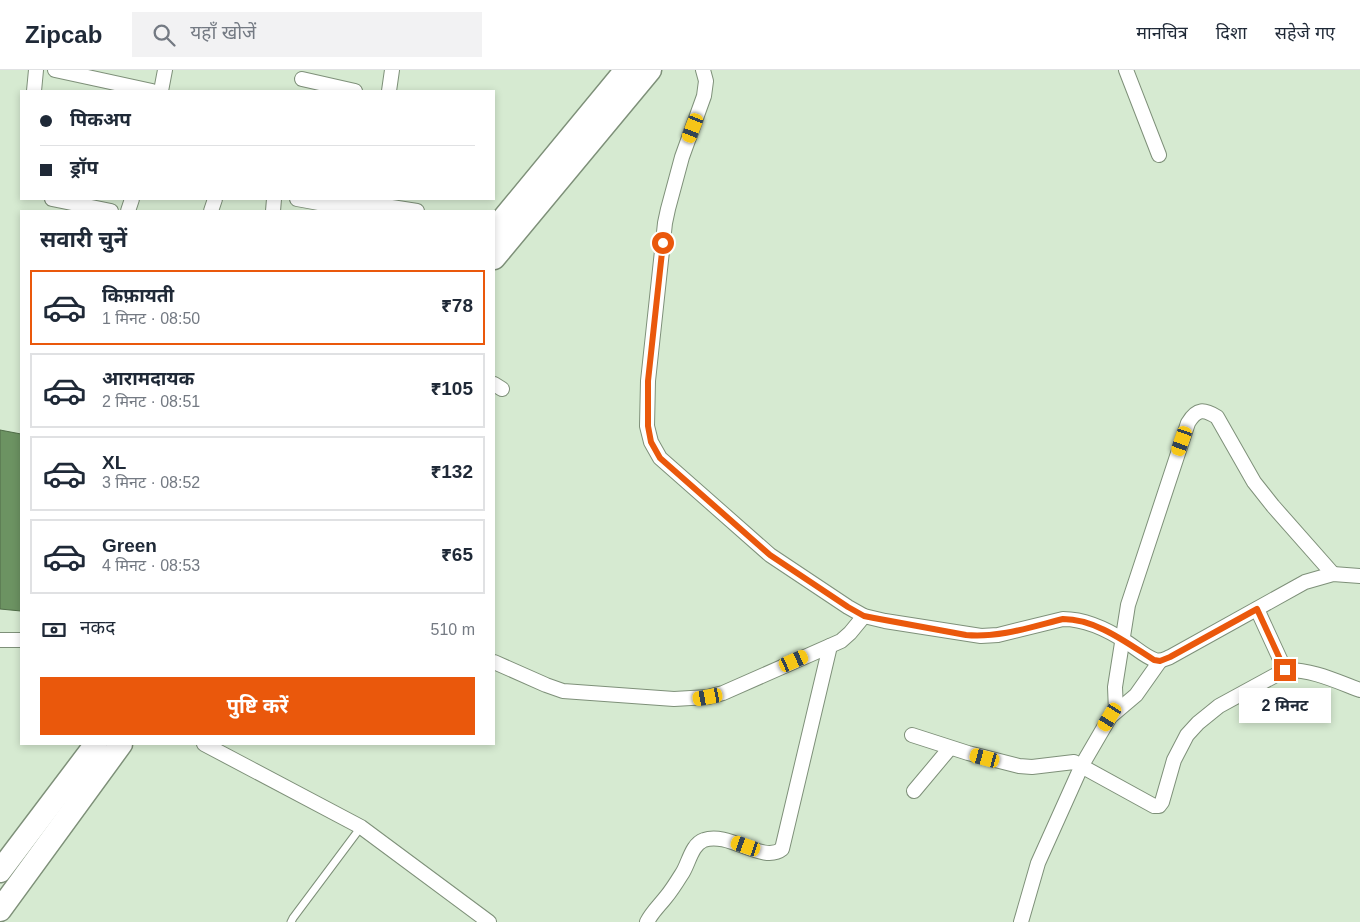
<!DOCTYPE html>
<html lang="hi">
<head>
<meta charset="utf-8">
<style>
	body { margin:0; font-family:Arial,"Noto Sans Devanagari",sans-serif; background:#f2f2f3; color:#1f2937; height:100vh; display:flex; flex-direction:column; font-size:19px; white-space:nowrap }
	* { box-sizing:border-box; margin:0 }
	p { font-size:16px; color:#747a83 }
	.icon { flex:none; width:28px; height:28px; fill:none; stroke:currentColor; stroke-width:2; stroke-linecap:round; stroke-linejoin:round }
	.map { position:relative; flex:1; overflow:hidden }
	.panel { position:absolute; left:20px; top:140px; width:475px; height:535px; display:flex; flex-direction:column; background:#fff; border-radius:0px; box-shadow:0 2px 8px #0003 }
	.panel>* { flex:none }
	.banner { position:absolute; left:20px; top:20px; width:475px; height:110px; border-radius:0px; box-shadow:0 2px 8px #0003; display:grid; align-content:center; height:110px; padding:0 20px; background:#fff }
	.end { position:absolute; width:22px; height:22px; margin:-11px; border:6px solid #ea580c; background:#fff; box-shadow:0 0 0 2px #fff }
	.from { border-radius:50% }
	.bubble { position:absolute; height:35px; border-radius:0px; background:#fff; box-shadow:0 2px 8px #0003; font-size:16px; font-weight:700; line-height:35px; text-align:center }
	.car { position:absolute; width:15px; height:30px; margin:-15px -8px; border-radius:6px; box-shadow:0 0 4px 1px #0007; background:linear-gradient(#f5c518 24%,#345 0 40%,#f5c518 0 76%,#345 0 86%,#f5c518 0) }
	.banner b { display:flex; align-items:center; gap:18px; height:48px; font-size:19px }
	.banner b+b { border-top:1px solid #e0e1e3 }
	.banner i { width:12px; height:12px; background:#1f2937 }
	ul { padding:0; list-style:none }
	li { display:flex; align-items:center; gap:15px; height:75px; margin:0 10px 8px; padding:0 10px; border:2px solid #e0e1e3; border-radius:0px }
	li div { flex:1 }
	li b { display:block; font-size:19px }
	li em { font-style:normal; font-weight:700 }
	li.selected { border-color:#ea580c }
	li>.icon { width:45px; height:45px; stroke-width:1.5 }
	h2 { padding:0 20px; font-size:22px; line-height:60px }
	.pay { display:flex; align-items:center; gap:12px; height:55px; padding:0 20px; font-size:19px }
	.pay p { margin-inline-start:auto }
	.action { display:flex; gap:10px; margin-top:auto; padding:10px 20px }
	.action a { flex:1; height:58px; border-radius:0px; background:#ea580c; color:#fff; font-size:20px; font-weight:700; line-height:58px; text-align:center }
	header { display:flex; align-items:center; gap:30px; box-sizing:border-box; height:70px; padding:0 25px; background:#fff; border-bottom:1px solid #e0e1e3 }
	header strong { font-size:24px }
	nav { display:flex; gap:28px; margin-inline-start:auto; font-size:18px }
	.search { width:350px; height:45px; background:#f2f2f3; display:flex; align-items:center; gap:12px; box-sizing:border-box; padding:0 18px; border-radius:0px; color:#747a83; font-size:19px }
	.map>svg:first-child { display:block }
	.water { fill:#6c9362; stroke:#506d48 }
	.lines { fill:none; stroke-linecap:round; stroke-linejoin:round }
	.lane-casing { stroke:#7e9079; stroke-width:9 }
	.street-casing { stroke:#7e9079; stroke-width:16 }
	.primary-casing { stroke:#7e9079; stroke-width:25 }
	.lane { stroke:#fff; stroke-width:7 }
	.street { stroke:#fff; stroke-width:14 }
	.primary { stroke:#fff; stroke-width:22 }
	.route { stroke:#ea580c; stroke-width:6 }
</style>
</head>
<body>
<header>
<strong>Zipcab</strong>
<div class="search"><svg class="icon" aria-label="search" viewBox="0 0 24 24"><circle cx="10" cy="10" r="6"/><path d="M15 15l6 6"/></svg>यहाँ खोजें</div>
<nav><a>मानचित्र</a><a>दिशा</a><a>सहेजे गए</a></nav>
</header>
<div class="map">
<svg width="1360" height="852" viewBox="0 0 1360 852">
	<rect width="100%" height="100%" fill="#d6ead1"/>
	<polygon class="water" points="0,360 21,364 21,541 0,539"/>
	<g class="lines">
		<g class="lane-casing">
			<polyline id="lane" points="291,852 293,848 361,757"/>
		</g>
		<g class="street-casing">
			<g id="street">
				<polyline points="55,0 152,21"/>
				<path d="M703,0L706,11L704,26L682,87L668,139L665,153L648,311L647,356L651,372L660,388L770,485L848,537L864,546L885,551L981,566L998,565L1063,549C1086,549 1110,561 1128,573C1137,579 1146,587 1155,590C1161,592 1165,589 1170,587L1305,512L1333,504L1360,506"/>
				<polyline points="1126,0 1159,85"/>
				<polyline points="302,9 355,21"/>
				<polyline points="34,21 36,0"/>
				<polyline points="161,21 165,0"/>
				<polyline points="389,21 392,0"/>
				<polyline points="52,129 111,141"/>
				<polyline points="297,129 319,133 372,134 417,141"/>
				<polyline points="128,141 132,129"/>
				<polyline points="211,141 215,129"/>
				<polyline points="273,141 274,129"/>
				<polyline points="494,314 502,319"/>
				<polyline points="1257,539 1285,600"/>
				<polyline points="0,570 21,570"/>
				<polyline points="494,592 546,615 563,621 674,629 708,627 723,623 841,571 850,563 864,546"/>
				<path d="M1116,641L1115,617L1128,535L1188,353C1197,338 1204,339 1217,347L1254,412L1273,436L1333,504"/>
				<path d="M912,665L968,683L1019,696L1032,697L1074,692L1154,736H1159L1162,732L1174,690L1187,665L1198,653L1219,636L1285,600C1311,599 1336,611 1360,620"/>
				<polyline points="204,674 361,757 489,852"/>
				<polyline points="914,721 950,678"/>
				<path d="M647,852C652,842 659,836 666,827C672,820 678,810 683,802C689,792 692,774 704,770C729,761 763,794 782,779L830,576"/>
				<polyline points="1021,852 1038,793 1082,695 1110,647 1136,625 1160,591"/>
			</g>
		</g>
		<g class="primary-casing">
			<g id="primary">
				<polyline points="494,160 626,0"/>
				<polyline points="494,188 650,0"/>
				<polyline points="0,801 96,674"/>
				<polyline points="0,840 121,674"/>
			</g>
		</g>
		<use href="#lane" class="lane"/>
		<use href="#street" class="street"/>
		<use href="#primary" class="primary"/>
	</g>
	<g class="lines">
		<path class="route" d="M663,173L648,311V356L651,372L660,388L770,485L848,537L864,546L874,548L966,565C999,568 1031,557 1063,549C1096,549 1127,573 1154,590L1160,591L1170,587L1257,539L1285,600"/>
	</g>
</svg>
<i class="end from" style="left:663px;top:173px"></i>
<i class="end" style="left:1285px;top:600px"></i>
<div class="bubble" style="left:1239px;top:618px;width:92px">2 मिनट</div>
<i class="car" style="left:693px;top:58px;rotate:201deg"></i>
<i class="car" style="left:1182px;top:371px;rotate:199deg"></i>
<i class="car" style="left:794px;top:591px;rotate:66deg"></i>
<i class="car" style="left:708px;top:627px;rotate:260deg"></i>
<i class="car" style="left:1110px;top:647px;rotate:212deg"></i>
<i class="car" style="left:985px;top:688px;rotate:285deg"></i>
<i class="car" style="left:746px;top:776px;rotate:289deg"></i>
<div class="banner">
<b><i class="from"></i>पिकअप</b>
<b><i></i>ड्रॉप</b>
</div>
<section class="panel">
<h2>सवारी चुनें</h2>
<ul>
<li class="selected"><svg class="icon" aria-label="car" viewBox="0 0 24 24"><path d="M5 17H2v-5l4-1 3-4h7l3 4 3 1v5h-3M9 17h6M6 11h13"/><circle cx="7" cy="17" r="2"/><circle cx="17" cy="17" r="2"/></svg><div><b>किफ़ायती</b><p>1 मिनट · 08:50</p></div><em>₹78</em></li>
<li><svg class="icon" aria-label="car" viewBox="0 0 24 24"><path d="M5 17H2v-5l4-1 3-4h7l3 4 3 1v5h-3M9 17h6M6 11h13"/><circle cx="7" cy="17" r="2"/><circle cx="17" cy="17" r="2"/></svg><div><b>आरामदायक</b><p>2 मिनट · 08:51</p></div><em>₹105</em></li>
<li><svg class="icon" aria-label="car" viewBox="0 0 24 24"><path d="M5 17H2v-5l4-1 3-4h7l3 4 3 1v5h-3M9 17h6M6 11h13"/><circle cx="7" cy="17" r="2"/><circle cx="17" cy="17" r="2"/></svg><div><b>XL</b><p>3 मिनट · 08:52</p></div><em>₹132</em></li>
<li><svg class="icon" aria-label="car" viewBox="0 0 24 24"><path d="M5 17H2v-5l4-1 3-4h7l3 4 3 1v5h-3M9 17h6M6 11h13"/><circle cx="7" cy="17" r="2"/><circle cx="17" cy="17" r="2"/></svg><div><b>Green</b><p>4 मिनट · 08:53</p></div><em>₹65</em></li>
</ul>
<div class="pay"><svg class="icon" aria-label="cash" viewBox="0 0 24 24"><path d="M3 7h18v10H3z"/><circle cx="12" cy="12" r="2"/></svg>नकद<p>510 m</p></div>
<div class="action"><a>पुष्टि करें</a></div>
</section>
</div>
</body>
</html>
